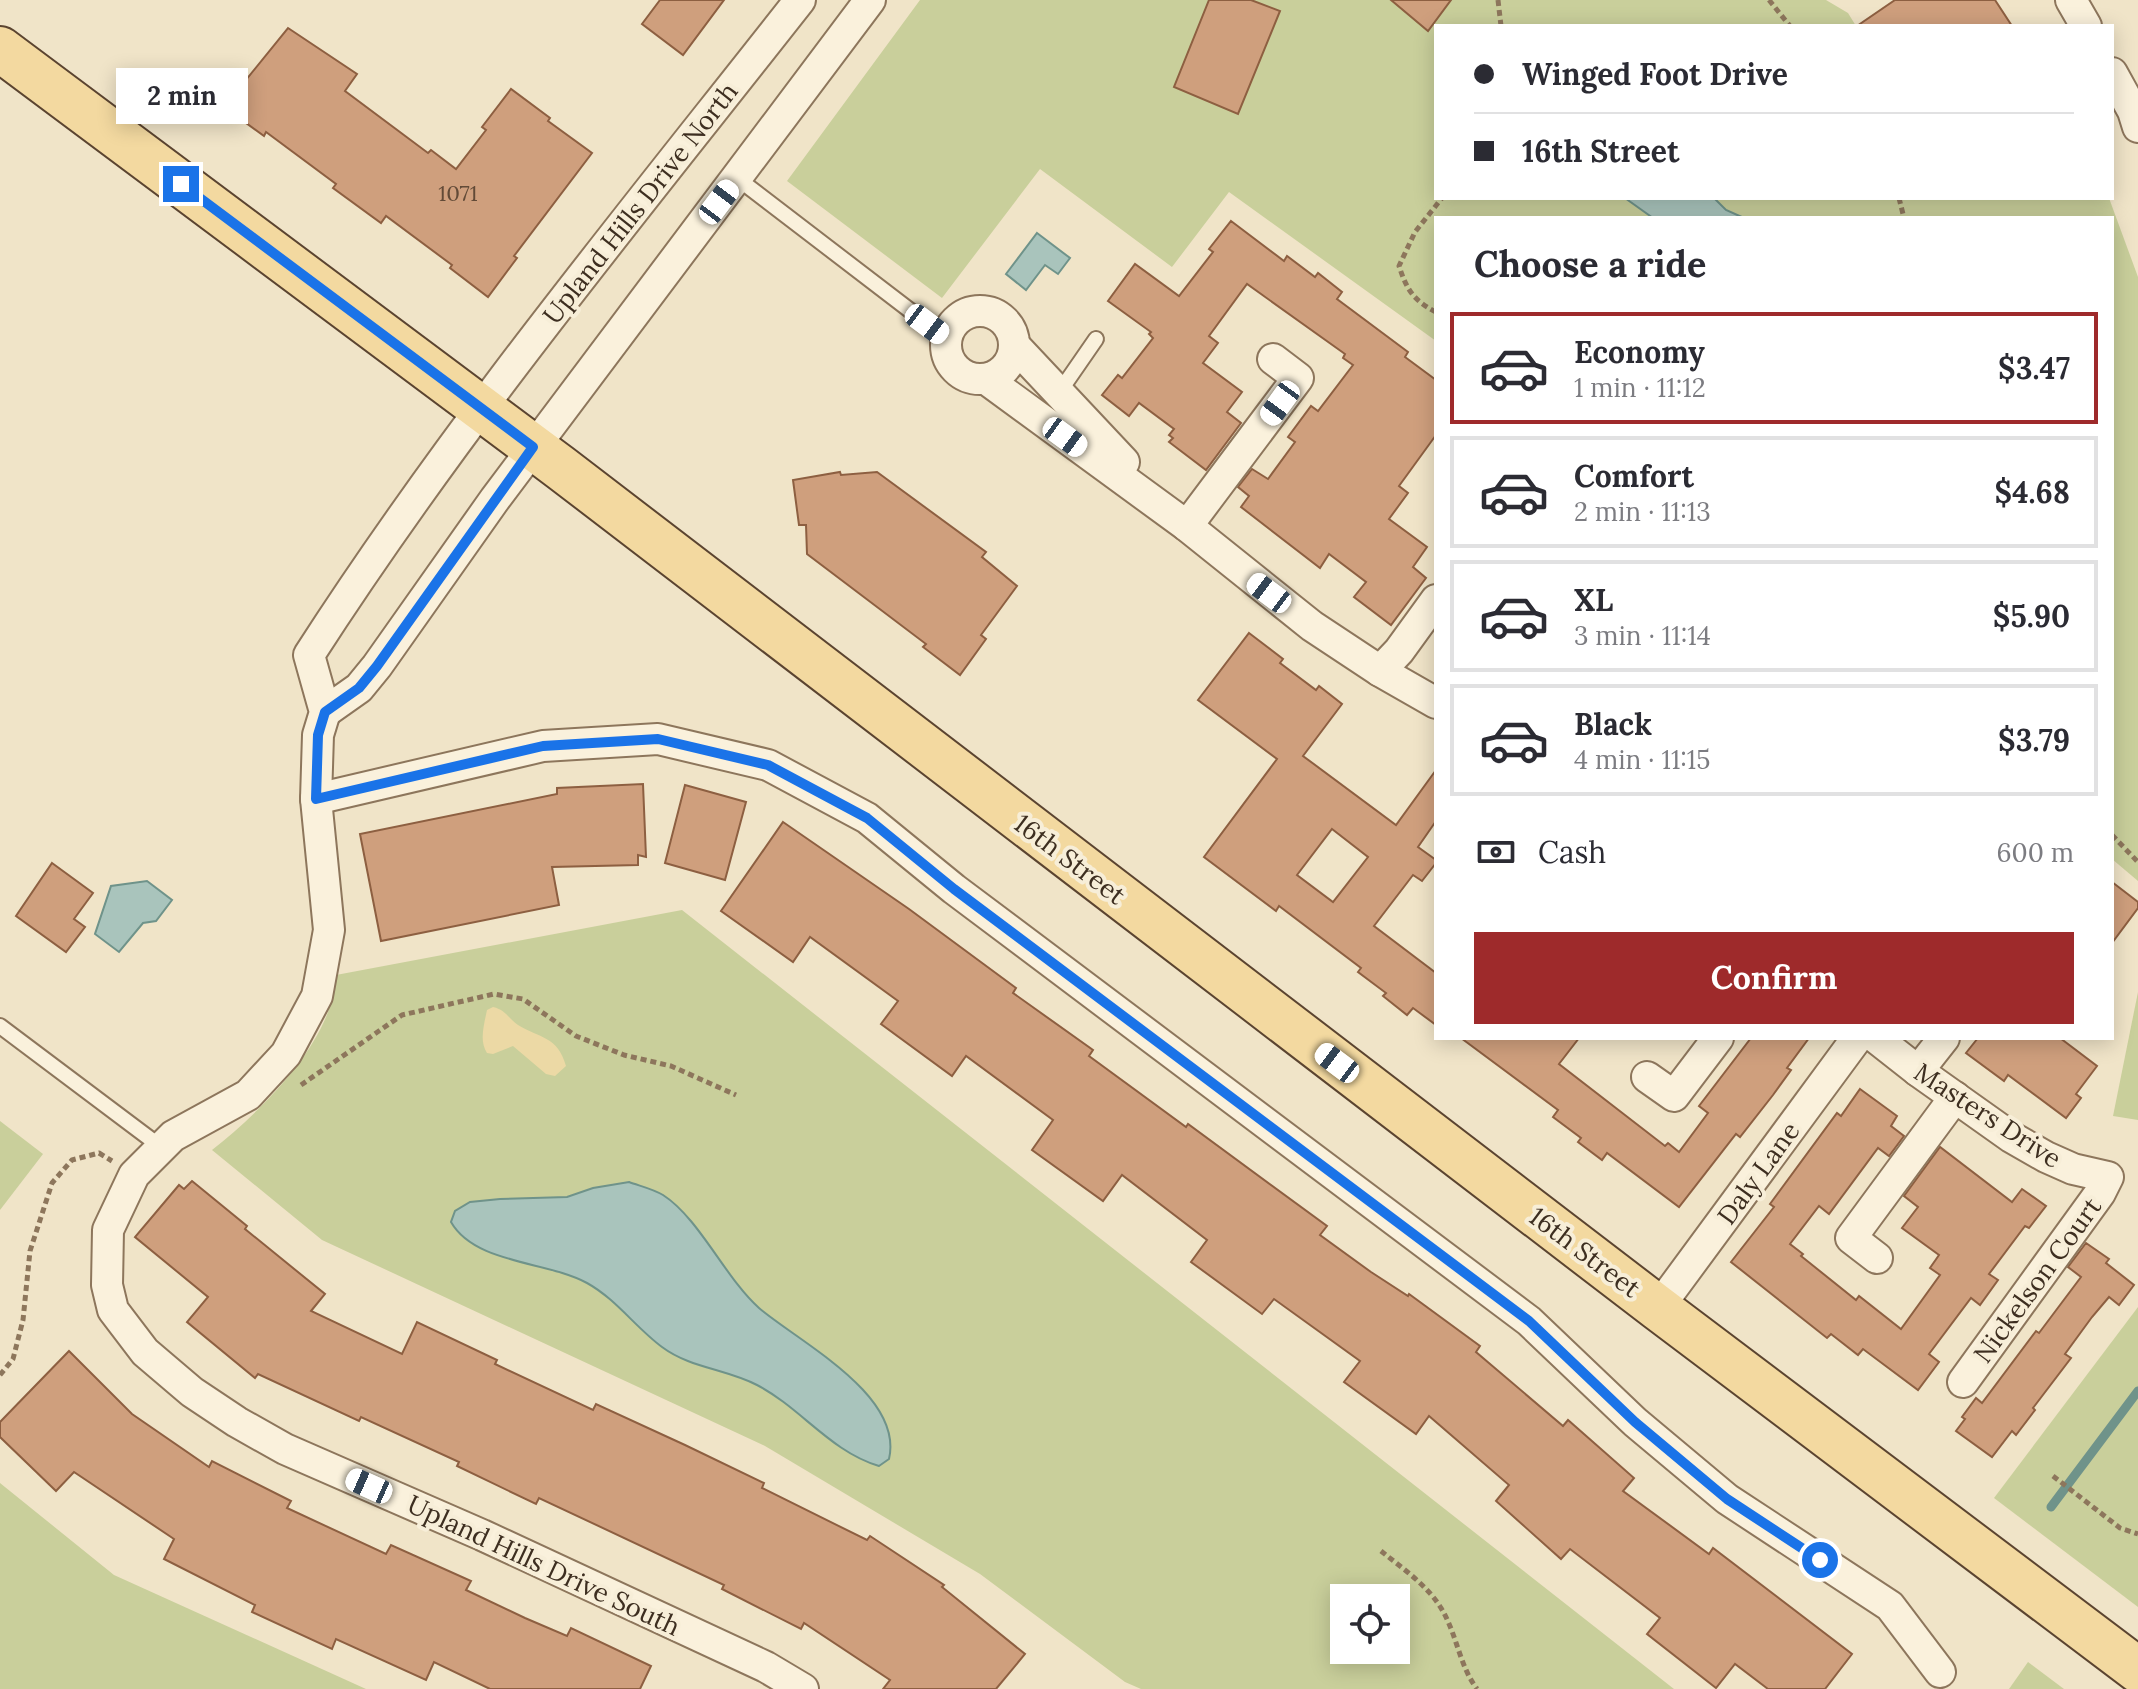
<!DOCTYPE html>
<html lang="en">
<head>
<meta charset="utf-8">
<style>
	body { margin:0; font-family:Lora,serif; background:#f7f7f7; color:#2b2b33; height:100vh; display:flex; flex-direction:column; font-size:30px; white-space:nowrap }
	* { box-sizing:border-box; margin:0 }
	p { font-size:26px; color:#7c7c81 }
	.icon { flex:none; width:44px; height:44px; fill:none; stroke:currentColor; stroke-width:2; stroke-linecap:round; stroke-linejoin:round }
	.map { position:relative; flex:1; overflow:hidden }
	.details { position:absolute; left:1434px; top:216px; width:680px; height:824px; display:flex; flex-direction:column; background:#fff; border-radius:0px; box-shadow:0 4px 20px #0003 }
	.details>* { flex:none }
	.banner { position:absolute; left:1434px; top:24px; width:680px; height:176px; border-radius:0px; box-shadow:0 4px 20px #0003; display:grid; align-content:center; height:176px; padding:0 40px; background:#fff }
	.fabs { position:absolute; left:1330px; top:1584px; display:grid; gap:16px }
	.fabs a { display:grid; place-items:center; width:80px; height:80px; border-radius:0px; background:#fff; box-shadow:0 4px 20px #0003; font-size:40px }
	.end { position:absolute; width:36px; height:36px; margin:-18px; border:10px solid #1a73e8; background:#fff; box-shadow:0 0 0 4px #fff }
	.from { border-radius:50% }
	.bubble { position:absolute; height:56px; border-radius:0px; background:#fff; box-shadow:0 4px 20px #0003; font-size:26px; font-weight:800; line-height:56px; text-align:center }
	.car { position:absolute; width:24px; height:48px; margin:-24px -12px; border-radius:10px; box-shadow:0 0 6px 2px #0007; background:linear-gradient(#fff 24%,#345 0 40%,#fff 0 76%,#345 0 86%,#fff 0) }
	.banner b { display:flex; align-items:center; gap:28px; height:76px; font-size:30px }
	.banner b+b { border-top:2px solid #e1e1e2 }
	.banner i { width:20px; height:20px; background:#2b2b33 }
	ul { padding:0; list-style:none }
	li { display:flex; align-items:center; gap:24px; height:112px; margin:0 16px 12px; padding:0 24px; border:4px solid #e1e1e2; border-radius:0px }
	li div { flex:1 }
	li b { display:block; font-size:30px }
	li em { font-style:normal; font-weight:800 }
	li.selected { border-color:#9e2a2b }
	li>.icon { width:72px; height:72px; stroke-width:1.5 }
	h2 { padding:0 40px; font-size:36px; line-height:96px }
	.pay { display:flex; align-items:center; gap:20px; height:88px; padding:0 40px; font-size:30px }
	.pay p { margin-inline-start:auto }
	.cta { display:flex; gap:16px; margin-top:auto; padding:16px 40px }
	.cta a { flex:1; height:92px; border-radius:0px; background:#9e2a2b; color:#fff; font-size:32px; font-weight:800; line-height:92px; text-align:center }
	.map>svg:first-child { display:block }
	.green { fill:#c9cf9b; fill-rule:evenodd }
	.sand { fill:#ecd9a5 }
	.water { fill:#a9c4bc; stroke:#6f938a; stroke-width:2 }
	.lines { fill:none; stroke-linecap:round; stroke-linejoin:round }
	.stream { stroke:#6f938a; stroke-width:9 }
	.building { fill:#cf9f7d; stroke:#8d5f41; stroke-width:2; fill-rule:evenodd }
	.service-casing { stroke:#8d765c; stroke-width:18 }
	.minor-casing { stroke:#8d765c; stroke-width:34 }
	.primary-casing { stroke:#5b4430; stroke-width:48 }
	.path { stroke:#8d765c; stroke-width:5; stroke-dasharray:6 4; stroke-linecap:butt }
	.service { stroke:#faf1dc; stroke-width:14 }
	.minor { stroke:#faf1dc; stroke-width:30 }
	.primary { stroke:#f3d9a0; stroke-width:44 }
	.route { stroke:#1a73e8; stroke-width:10 }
	.labels { text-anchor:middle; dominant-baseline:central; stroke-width:8; stroke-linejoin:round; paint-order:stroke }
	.number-label { font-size:22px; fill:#624a37 }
	.street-label { font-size:26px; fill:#3d2e20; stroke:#f7eed8 }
</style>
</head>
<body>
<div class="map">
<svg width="2138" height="1689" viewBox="0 0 2138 1689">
	<rect width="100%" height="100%" fill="#f0e4c8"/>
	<g class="green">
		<polygon points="920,0 1826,0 1848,13 1856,26 1436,26 1436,198 2109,198 2138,277 2138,881 2112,859 2112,218 1436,218 1436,341 1229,192 1172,267 1040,169 942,298 787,181"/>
		<path d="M682,910L1674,1689H1141L1125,1682L980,1574L765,1446L322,1240L212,1150C254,1117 309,1063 328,1012C332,1000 334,987 336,975ZM1344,1598H1396V1650H1344Z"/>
		<polygon points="2138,992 2138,1120 2113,1116"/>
		<polygon points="0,1121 43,1154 0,1210"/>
		<polygon points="2138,1307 2138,1607 1994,1498"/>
		<polygon points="0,1483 114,1575 366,1689 0,1689"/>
		<polygon points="2028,1662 2064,1689 2009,1689"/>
	</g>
	<path class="sand" d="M493,1007C506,1010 508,1018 518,1025C539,1038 558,1036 566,1066L555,1076L546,1074L513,1046L493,1054L487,1053C479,1041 484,1025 487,1010Z"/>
	<g class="water">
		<polygon points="1625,198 1714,198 1726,210 1744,218 1653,218"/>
		<polygon points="1037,233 1070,258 1058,274 1045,265 1026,290 1006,274"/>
		<polygon points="147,881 172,900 156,921 143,923 119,952 95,934 111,886"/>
		<path d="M629,1182C640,1186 653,1189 663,1195C699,1218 726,1279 759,1308C799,1342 904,1395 889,1459L879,1466C831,1452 801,1408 757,1385C726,1369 690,1368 662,1347C636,1328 616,1299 587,1283C547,1261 475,1264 451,1222L455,1211L470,1202L500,1199L567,1197L593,1188Z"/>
	</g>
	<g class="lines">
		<polyline class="stream" points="2051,1507 2138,1391"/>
	</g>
	<g class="building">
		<polygon points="660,0 724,0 683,55 642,24"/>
		<polygon points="1209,0 1251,0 1280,11 1238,114 1174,87"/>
		<polygon points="1391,0 1451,0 1428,31"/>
		<polygon points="1895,0 1995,0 2012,26 1857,26"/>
		<polygon points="288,28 357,74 345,91 428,153 431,150 456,169 486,130 482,127 511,89 550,118 548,121 592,153 514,256 517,258 488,297 450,268 452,265 386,216 381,223 333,188 336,184 266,132 264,136 224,107"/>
		<polygon points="1231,221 1284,261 1287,256 1315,277 1318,273 1342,292 1337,299 1408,352 1405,357 1436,380 1436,435 1399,486 1408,493 1389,519 1427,547 1413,567 1426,578 1391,625 1354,597 1366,582 1329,554 1320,568 1241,507 1249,496 1238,487 1252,469 1268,479 1295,442 1288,437 1311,406 1318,411 1353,365 1343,358 1345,354 1247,284 1209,336 1218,343 1203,363 1242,392 1227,412 1241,423 1206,470 1169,442 1173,438 1169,435 1174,429 1139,403 1129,416 1102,395 1118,375 1122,378 1153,338 1149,334 1151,332 1108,301 1135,264 1179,296 1213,252 1209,249"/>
		<polygon points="840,472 841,475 877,472 986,552 982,557 1017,586 981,635 986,639 960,675 923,647 926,644 807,554 806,525 799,525 793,480"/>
		<path d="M1249,633L1283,659L1280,663L1316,690L1319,686L1342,704L1303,756L1396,825L1436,770V821L1418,847L1436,860V863L1422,881L1413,875L1374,926L1436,973V1025L1413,1008L1407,1015L1383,996L1386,993L1358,972L1361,968L1279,906L1276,911L1204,857L1277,759L1198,700ZM1332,829L1368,857L1333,902L1297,875Z"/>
		<polygon points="643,784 646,857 638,855 638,865 552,867 559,905 381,941 360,834 557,794 557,788"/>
		<polygon points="685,785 746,802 725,880 665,863"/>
		<polygon points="783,822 909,909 1016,988 1013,993 1093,1050 1089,1056 1186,1127 1188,1124 1327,1226 1320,1235 1371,1272 1408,1296 1409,1294 1480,1346 1476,1352 1563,1426 1568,1420 1634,1478 1623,1491 1709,1554 1713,1548 1852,1654 1825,1689 1768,1689 1735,1664 1716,1688 1647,1634 1660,1618 1570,1549 1561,1559 1496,1501 1509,1485 1429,1416 1416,1434 1344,1382 1360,1361 1274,1299 1262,1314 1191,1262 1207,1240 1122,1175 1103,1201 1032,1150 1053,1120 966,1056 952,1076 881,1024 898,1001 810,937 793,962 721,911"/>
		<polygon points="52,863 93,893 74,919 85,927 66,952 16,916"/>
		<polygon points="2112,882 2138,902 2138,908 2112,943"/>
		<polygon points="1461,1038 1579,1038 1559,1064 1665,1146 1668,1143 1679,1152 1708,1113 1699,1106 1751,1038 1809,1038 1787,1068 1791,1070 1773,1095 1740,1137 1736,1134 1679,1207 1607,1153 1602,1160 1578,1142 1581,1138 1553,1117 1558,1110"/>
		<polygon points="1978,1038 2060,1038 2097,1066 2076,1094 2081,1098 2066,1118 2008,1075 2004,1081 1966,1053"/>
		<polygon points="1860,1089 1897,1116 1891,1126 1904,1136 1889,1156 1878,1148 1829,1214 1819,1206 1790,1244 1803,1254 1801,1256 1856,1300 1859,1296 1901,1329 1940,1275 1930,1268 1939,1255 1902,1228 1918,1207 1904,1196 1940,1147 2012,1202 2022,1189 2046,1206 2029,1228 2025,1226 1989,1274 1998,1280 1980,1305 1971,1298 1929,1354 1939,1362 1918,1390 1863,1349 1858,1355 1831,1334 1827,1338 1731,1262 1774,1207 1770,1204 1837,1113 1841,1116"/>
		<polygon points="192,1181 247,1226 245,1229 325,1294 311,1311 402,1354 417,1322 497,1360 495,1364 593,1410 596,1404 685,1445 764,1483 762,1488 867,1540 870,1536 944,1585 942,1587 1025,1654 996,1689 883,1689 890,1680 804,1623 801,1629 722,1589 724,1585 539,1498 536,1504 457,1466 459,1462 361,1417 359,1421 258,1374 255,1378 187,1322 208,1297 135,1237 179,1185 184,1189"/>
		<polygon points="2086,1243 2109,1259 2106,1263 2134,1285 2119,1305 2109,1297 2092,1317 2065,1354 2071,1358 2033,1408 2035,1410 2016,1435 2012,1431 1992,1457 1956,1431 1965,1419 1962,1417 1976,1398 1982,1403 2036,1331 2039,1333 2081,1277 2068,1267"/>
		<polygon points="69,1351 132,1414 209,1467 212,1461 291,1501 287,1508 386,1554 391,1545 471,1581 466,1590 525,1618 567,1636 571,1628 651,1666 640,1689 490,1689 434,1662 426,1680 336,1639 332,1649 252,1612 255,1605 164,1559 174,1539 74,1472 56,1491 0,1437 0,1422"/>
	</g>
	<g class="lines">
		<g class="service-casing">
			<g id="service">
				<polyline points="737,178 946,338"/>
				<polyline points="1058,394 1096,339"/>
				<polyline points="0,1026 161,1147"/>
			</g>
		</g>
		<g class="minor-casing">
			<g id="minor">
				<path d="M800,0C631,215 457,425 309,655L325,712L318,735L316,799L329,930L317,996L286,1054L248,1095L173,1136L134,1175L108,1230L107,1285L113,1310L145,1352L192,1392L237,1422L285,1449L482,1535L766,1667L803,1689"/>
				<polyline points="2071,0 2086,26"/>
				<polyline points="2112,73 2133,111 2138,127"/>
				<circle cx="980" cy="345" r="34"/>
				<polyline points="1015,346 1124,462"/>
				<polyline points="986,379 1187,526 1312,626 1380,671 1436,703"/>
				<polyline points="1187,526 1298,378 1273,359"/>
				<polyline points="1380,671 1399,651 1436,600"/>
				<polyline points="325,712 359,688 377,666 495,499 870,0"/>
				<polyline points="316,799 543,746 658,739 768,765 867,818 954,889 1529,1321 1635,1422 1727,1499 1890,1606 1940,1672"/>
				<polyline points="1876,1038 1918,1071 2011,1137 2046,1157 2073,1169 2108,1177 2100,1193 1963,1382"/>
				<polyline points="1918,1071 1944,1038"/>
				<polyline points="1647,1077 1674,1096 1718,1038"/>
				<polyline points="1877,1258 1851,1238 1955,1097"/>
				<polyline points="1658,1308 1857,1038"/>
			</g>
		</g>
		<g class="primary-casing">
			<polyline id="primary" points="0,49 561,468 1658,1308 2138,1670"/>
		</g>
		<g class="path">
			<polyline points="1498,0 1501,26"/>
			<polyline points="1769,0 1790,26"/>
			<polyline points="1899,198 1904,218"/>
			<path d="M1436,312C1413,300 1407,290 1399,266L1415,232L1442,198"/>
			<polyline points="2112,835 2138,862"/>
			<polyline points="301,1085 402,1015 494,994 523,999 576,1036 624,1055 671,1066 736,1095"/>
			<polyline points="0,1375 13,1359 23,1320 30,1251 52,1183 72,1160 99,1153 112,1161"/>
			<polyline points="2053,1476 2120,1528 2138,1534"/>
			<path d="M1381,1551C1402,1568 1427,1585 1441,1608C1457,1634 1459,1665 1477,1689"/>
		</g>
		<use href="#service" class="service"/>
		<use href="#minor" class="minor"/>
		<use href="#primary" class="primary"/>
	</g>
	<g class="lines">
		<polyline class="route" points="181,184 533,447 377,666 359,688 325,712 318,735 316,799 543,746 658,739 768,765 867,818 954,889 1529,1321 1635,1422 1727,1499 1820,1560"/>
	</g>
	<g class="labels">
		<g class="number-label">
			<text x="458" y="193">1071</text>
		</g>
		<g class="street-label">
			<text transform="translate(640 203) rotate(-52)">Upland Hills Drive North</text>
			<text transform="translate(1070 859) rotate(37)">16th Street</text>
			<text transform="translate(1988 1115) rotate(33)">Masters Drive</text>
			<text transform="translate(1758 1173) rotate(-54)">Daly Lane</text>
			<text transform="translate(1585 1252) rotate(37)">16th Street</text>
			<text transform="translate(2037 1280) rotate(-54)">Nickelson Court</text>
			<text transform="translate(544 1565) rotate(25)">Upland Hills Drive South</text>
		</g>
	</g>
</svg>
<div class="fabs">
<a><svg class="icon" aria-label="locate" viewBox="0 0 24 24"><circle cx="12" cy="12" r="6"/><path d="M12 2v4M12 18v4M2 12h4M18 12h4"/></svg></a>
</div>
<i class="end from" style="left:1820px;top:1560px"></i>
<i class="end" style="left:181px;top:184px"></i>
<div class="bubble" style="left:116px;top:68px;width:132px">2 min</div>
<i class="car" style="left:719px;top:202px;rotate:37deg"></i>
<i class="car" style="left:927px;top:324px;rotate:127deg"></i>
<i class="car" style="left:1280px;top:403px;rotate:216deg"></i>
<i class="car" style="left:1065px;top:437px;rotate:126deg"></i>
<i class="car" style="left:1269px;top:593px;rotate:307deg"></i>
<i class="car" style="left:1337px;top:1063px;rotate:307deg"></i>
<i class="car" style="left:369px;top:1486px;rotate:294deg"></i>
<div class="banner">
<b><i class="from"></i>Winged Foot Drive</b>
<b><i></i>16th Street</b>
</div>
<section class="details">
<h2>Choose a ride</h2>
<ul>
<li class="selected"><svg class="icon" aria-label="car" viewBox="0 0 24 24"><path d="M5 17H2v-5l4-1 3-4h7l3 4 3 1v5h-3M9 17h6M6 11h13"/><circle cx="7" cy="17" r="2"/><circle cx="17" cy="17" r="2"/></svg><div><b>Economy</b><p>1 min · 11:12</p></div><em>$3.47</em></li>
<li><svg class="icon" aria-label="car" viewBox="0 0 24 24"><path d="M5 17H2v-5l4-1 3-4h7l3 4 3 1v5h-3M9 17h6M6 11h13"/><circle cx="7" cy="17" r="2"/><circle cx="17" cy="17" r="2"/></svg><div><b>Comfort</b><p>2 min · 11:13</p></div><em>$4.68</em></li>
<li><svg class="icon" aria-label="car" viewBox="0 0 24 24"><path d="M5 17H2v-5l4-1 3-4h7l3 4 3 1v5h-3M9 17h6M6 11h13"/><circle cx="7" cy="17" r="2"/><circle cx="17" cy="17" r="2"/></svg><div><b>XL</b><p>3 min · 11:14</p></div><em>$5.90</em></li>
<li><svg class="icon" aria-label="car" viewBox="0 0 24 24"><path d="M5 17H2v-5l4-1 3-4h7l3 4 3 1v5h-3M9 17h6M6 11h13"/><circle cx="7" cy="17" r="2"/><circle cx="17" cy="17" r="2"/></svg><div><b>Black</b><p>4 min · 11:15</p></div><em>$3.79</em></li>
</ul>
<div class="pay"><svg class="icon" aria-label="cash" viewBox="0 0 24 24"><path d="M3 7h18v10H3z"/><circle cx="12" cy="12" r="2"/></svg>Cash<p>600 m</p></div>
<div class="cta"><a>Confirm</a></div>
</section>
</div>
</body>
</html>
